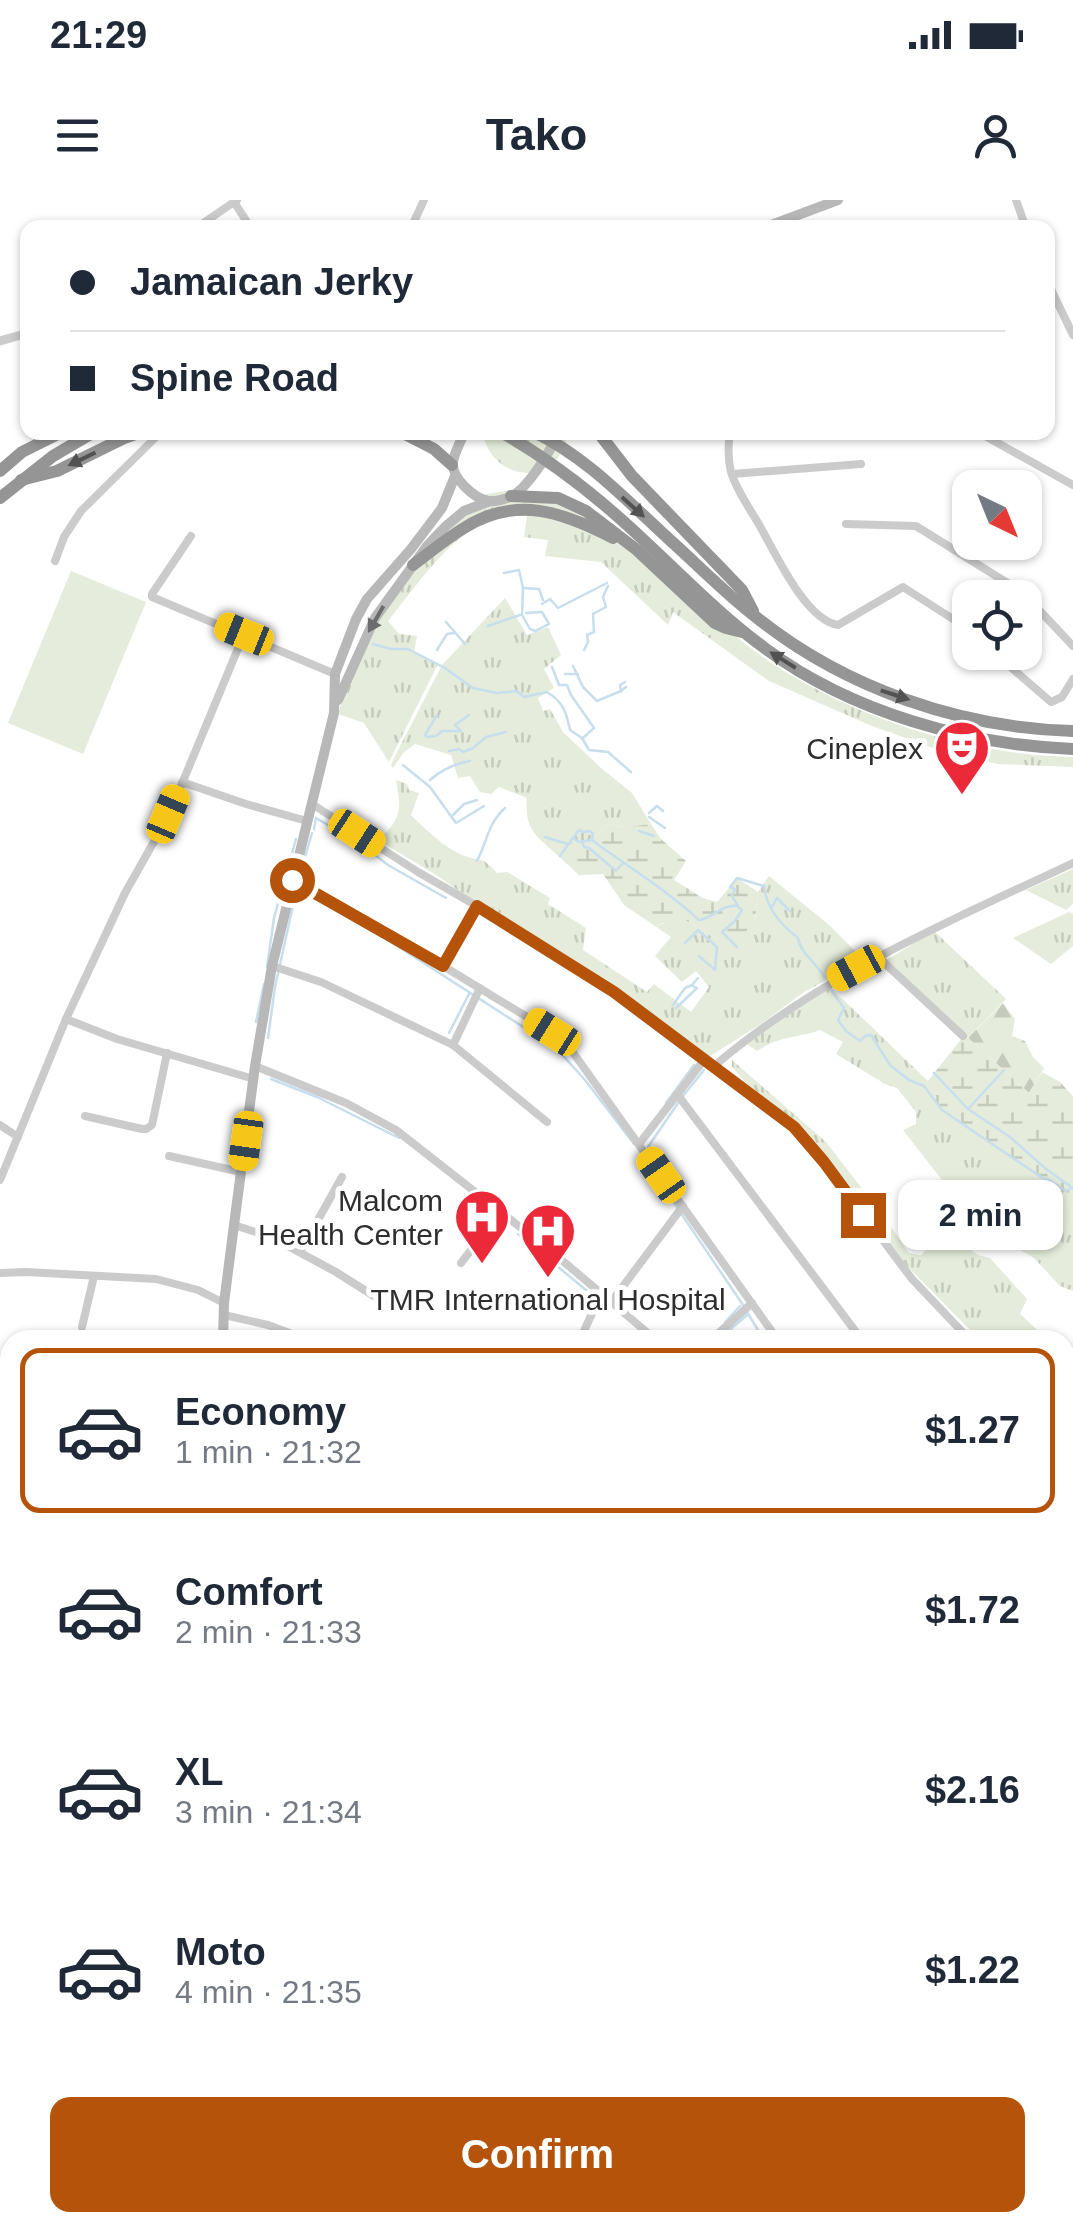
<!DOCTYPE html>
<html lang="en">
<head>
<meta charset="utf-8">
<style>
	body { margin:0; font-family:Arial,sans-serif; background:#f2f2f3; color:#1f2937; height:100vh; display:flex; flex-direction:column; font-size:38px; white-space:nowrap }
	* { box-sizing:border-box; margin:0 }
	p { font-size:32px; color:#747a83 }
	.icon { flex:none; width:55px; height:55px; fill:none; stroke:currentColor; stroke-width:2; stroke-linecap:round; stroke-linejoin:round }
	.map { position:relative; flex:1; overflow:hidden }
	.sheet { position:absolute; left:0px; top:1130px; width:1075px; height:902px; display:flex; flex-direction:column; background:#fff; border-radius:30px 30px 0 0; box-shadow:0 2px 8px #0004 }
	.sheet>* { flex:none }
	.banner { position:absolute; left:20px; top:20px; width:1035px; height:220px; border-radius:20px; box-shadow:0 2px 8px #0004; display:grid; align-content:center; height:220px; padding:0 50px; background:#fff }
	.needle { width:65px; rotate:137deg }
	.buttons { position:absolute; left:952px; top:270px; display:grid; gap:20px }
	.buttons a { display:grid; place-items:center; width:90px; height:90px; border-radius:20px; background:#fff; box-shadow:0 2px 8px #0004; font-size:50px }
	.end { position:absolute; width:45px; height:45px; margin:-22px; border:12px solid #b45309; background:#fff; box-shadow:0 0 0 5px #fff }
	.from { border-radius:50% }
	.bubble { position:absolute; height:70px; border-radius:20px; background:#fff; box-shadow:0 2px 8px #0004; font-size:32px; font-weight:700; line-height:70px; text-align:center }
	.car { position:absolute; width:30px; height:60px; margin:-30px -15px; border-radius:12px; box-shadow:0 0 8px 2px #0007; background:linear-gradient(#f5c518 24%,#345 0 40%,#f5c518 0 76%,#345 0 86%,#f5c518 0) }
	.banner b { display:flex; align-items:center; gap:35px; height:95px; font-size:38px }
	.banner b+b { border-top:2px solid #e0e1e3 }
	.banner i { width:25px; height:25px; background:#1f2937 }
	ul { padding:18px 0 0; list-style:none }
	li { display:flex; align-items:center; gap:30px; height:165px; margin:0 20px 15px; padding:0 30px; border:5px solid transparent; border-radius:20px }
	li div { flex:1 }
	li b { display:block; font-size:38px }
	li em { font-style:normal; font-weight:700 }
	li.selected { border-color:#b45309 }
	li>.icon { width:90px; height:90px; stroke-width:1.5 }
	.cta { display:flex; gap:20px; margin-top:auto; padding:20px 50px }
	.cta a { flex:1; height:115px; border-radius:20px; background:#b45309; color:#fff; font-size:40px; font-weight:700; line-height:115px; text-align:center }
	.status { display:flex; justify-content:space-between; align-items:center; height:70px; padding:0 50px; background:#fff; direction:ltr }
	.status svg { height:28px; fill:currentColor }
	header { display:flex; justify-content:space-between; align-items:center; height:130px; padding:0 50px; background:#fff; font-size:45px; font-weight:700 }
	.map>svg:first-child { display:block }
	.grass { fill:url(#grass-tufts) }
	.forest { fill:url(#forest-firs) }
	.wetland { fill:url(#wetland-marsh) }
	.green { fill:#e5ecdb }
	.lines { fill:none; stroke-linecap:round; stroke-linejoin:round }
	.stream { stroke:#c7deed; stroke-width:2.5 }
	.minor { stroke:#cbcbcb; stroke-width:8 }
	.tertiary { stroke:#cbcbcb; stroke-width:9 }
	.secondary { stroke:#b8b8b8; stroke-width:10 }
	.motorway { stroke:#959595; stroke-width:12 }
	.oneway { fill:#525252 }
	.oneway2 { fill:#6c6c6c }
	.route { stroke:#b45309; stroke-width:12 }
	.labels { text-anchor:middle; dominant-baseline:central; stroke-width:10; stroke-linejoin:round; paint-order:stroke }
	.poi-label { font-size:30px; fill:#2e2e2e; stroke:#fff; text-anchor:end }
</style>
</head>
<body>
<div class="status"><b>21:29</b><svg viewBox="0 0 49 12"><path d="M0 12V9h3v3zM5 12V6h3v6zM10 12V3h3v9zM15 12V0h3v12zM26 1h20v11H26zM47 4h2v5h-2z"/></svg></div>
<header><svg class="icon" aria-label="menu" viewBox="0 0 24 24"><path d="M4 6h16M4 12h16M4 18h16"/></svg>Tako<svg class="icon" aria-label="person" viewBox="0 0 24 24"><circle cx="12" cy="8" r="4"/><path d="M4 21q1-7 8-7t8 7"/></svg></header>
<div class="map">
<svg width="1073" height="2032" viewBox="0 0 1073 2032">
	<defs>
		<pattern id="grass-tufts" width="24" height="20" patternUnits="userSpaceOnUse" patternTransform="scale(2.5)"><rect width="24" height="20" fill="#e5ecdb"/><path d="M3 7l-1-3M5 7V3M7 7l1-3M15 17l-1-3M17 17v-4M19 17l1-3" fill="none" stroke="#c5cbbc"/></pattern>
		<pattern id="forest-firs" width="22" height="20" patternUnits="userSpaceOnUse" patternTransform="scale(2.5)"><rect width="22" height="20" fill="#e5ecdb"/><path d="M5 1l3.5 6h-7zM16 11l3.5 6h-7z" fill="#c5cbbc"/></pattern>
		<pattern id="wetland-marsh" width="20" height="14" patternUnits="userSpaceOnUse" patternTransform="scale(2.5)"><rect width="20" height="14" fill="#e5ecdb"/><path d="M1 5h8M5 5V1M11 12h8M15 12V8" fill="none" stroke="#c5cbbc"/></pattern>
	</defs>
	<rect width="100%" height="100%" fill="#fff"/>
	<g class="grass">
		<path d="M482,232L567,233C562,286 494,287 482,232Z"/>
		<path d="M505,291C510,292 515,294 520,295C533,296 545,289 558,293C615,313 645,357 689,395C719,422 749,450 784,471C870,523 972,555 1073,557V567L998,564L944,552L872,526L769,481L673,412L668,425L601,362L545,356L548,340L524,337L527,316C517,316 505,315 495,318C453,330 415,388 388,421L399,434L417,436L414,452L438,464L389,562L364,523L338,514L359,445L383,398L407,367L487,294Z"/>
		<path d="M505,398L527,435L548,427L561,455L544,469L554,488L538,498L543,511L550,509L563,532L601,568L632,593L651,624L626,627L607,624L592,640L559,645L554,652C532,633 525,627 527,598L499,587L491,594L480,592L470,576L458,578L451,555L415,544L404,552L393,568L391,565L396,554L442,465Z"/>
		<path d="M396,580L407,584L409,590L419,593L411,615C424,628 445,648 462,655C482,663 480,654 497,673L507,672L550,698L548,704L586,728L583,750L647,792L654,784L691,812L709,787L696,771L682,782L655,756L671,737L655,726L682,718L718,740L755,721L758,692L769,676L829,725L864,760L804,792L761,824L707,858L475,703L441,678L378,640C401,620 402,610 396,580Z"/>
		<polygon points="1073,669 1073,704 1066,710 1026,690"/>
		<polygon points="1069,712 1073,714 1073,746 1051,764 1013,738"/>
		<polygon points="934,731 1006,799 968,838 885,761"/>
		<path d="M831,788L928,881L925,886L979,933L1043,979H1048L1066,990L1073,987V1091L1060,1086L1034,1058L976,1024L959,1005L949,989L903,930L916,924V912L897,888L885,884L836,854L843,842L820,830C795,839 781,835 757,851L747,844L791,813Z"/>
		<polygon points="732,860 826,942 887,1021 909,1053 921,1055 945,1032 978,1055 990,1058 1027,1099 1020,1114 1048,1140 1030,1140 1016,1131 1009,1140 980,1140 903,1062 806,932 746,883 732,867"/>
	</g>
	<polygon class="forest" points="1003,803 1015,819 1012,836 1025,841 1033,857 1044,868 1029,893 968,838"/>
	<g class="wetland">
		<polygon points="607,624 626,627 651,624 661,639 686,661 674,680 703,698 717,702 737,678 758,692 755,721 741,737 718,740 682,718 674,726 663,723 655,726 624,705 603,674 579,675 554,652 559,645 592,640"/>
		<polygon points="962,838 968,838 1029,893 1042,872 1060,882 1073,896 1073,987 1066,991 1011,958 979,933 942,910 924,886"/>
	</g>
	<polygon class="green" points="71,371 146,402 83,554 8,523"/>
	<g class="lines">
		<g class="stream">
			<polyline points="504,373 519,370 523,388 522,415 530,429 535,431 549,424 542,412 526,413"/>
			<polyline points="524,388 539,389 543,400"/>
			<polyline points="542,404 550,399 558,408 607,383"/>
			<polyline points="446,422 465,444"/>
			<polyline points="488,426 520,415"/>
			<path d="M373,444L391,449H408L445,468L473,488L497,493L517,491L524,497L547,492C563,502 566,511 570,530L582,538L589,550L608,552L631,572"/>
			<polyline points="437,450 447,434 454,433"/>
			<polyline points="584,450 588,442 587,435 594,432 593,414 606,407 603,397 608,386"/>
			<polyline points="573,466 583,487 597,501 621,491 626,487"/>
			<polyline points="552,467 559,485 567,485 571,495 594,528 583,538"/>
			<polyline points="565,474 578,474"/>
			<polyline points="621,491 620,485 625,482"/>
			<polyline points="437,515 425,535 427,537 436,536 442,531 461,531 455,525 469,515"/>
			<polyline points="449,551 459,549 463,552 473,548 486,537 506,532"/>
			<polyline points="403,565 430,587 456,623 484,606"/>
			<path d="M430,580C442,569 454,564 470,561"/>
			<polyline points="649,613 657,606 663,611"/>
			<polyline points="453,615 464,604 477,600"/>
			<polyline points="649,617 665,628"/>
			<polyline points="314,629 316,618 359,643 388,665 446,698"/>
			<polyline points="639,631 654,636"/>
			<polyline points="545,637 568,644"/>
			<path d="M592,640L579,642L573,638L579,630L584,632L590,631L593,634L592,640C628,667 667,690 699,720C714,718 721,704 738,706L732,696L735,689L730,687L737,678L764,686C766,707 781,725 798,738C800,753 817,763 824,777"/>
			<polyline points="582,642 584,647 589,648 616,671 623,663"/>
			<polyline points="560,656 573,638"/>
			<path d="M477,661C487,642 488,623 505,608"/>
			<polyline points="300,674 312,633"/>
			<polyline points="296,691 322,702"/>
			<polyline points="772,707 777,698 790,711"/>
			<polyline points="377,733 556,848 585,880 634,944"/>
			<polyline points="685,743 698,730 717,747 715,770 699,756"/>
			<polyline points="737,747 722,732 735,721 742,710 739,708"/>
			<polyline points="267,767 274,718 296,639"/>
			<polyline points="830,789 844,808 838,820 846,831 860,841 865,836 871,835 890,865 909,880 924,886 942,910 1044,979 1048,979 1066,991 1073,987"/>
			<polyline points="673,805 685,788 692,785 698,778"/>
			<polyline points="676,808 697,788 693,786"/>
			<polyline points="256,822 264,784"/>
			<polyline points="449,833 469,794"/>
			<polyline points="268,838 275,787 296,692"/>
			<polyline points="934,873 968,909 1010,937 1046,969 1070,986"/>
			<polyline points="271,879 317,897 399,938"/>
			<polyline points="683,896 704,870"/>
			<polyline points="666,903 694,865"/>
			<polyline points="968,909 1004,870"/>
			<polyline points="648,947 678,903"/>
			<polyline points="647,963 743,1105"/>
			<polyline points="518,1034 597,1099"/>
			<polyline points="620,1102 625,1090"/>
			<polyline points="747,1112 764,1140"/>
			<polyline points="725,1122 740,1106"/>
			<polyline points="718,1140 747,1115"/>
			<polyline points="1070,1345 1073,1348"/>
			<polyline points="1065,1364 1073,1355"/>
		</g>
		<g class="minor">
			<polyline points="1016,0 1026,28"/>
			<polyline points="234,2 251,28"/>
			<polyline points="196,28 237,0"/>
			<polyline points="411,28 424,0"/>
			<polyline points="1048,83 1073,135"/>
			<path d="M730,232C728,245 728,260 731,272C737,292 751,310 761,328C776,355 806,420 838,425L903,387L956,421L970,433"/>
			<polyline points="978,232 1073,285"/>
			<polyline points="732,274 861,264"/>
			<polyline points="846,324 916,326 1009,384 1025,398"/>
			<polyline points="191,336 152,394 152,397 335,474"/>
			<polyline points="55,361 64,337 81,311 161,232"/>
			<polyline points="1025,398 1041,412 1073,446"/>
			<polyline points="993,452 1051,502 1062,497 1073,479"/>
			<polyline points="182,582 246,604 307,621"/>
			<polyline points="312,604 418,672 477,706 614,792 794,927 824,962 912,1079 970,1140"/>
			<polyline points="291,680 443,766 552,832 567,844 778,1140"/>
			<polyline points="878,757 963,836"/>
			<polyline points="272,766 321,782 453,845 547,922"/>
			<polyline points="443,766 477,706"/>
			<polyline points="66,819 117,839 254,879"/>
			<polyline points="453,845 480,788"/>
			<polyline points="255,866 346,903 396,930 557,1056 656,1140"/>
			<path d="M713,867C819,776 948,722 1073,663"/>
			<polyline points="677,894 862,1140"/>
			<polyline points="85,916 142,929 146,929 152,925 167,853"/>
			<polyline points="0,925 18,937"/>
			<polyline points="639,944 704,860"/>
			<polyline points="169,956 241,972"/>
			<polyline points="0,980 66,819 125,693 169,615 244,434"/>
			<polyline points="234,1025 271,1037 336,1072 385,1103"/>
			<polyline points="300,1052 342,977"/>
			<polyline points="461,1063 500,1013"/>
			<polyline points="0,1073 26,1072 156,1079 198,1090 224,1103"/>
			<polyline points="612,1101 683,1006"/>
			<polyline points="224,1115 268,1125 308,1140"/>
			<polyline points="82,1127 94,1076"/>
			<polyline points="580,1140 598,1100 600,1090"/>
			<polyline points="711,1140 752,1103"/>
			<polyline points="1065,1232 1073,1239"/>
			<polyline points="1065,1333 1073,1340"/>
			<polyline points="1065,1373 1073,1364"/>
			<polyline points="0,1379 10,1382"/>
			<polyline points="0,1449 10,1429"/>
			<polyline points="1065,1470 1073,1463"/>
			<polyline points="1065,1587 1068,1587"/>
			<polyline points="1065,1641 1073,1641"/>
			<polyline points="0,1715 10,1719"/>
			<polyline points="1065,1770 1073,1748"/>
			<polyline points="1065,1838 1073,1847"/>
			<polyline points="1065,2020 1073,2006"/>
			<polyline points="165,2022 198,2032"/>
			<polyline points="631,2022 632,2032"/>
			<polyline points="683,2022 761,2028 776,2032"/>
			<polyline points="852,2022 852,2032"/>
			<polyline points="259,2032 263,2022"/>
			<polyline points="527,2032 545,2022"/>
			<polyline points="1059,2032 1064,2022"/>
		</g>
		<polyline class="tertiary" points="0,141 28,133"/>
		<g class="secondary">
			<polyline points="763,28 838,0"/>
			<path d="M464,232C461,242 454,253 453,262C451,278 474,298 488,301C496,302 505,299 512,296C530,286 550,250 560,232"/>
			<polyline points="338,500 375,418 427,346 446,326 464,311 490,301"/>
			<polyline points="223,1140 224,1103 234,1025 255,866 272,766 334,513 335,474 356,419 367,399 411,349 442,308 455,276"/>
			<polyline points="418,2022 421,2032"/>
		</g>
		<g class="motorway">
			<polyline points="401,232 434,249 452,265"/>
			<path d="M501,232C545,257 586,288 624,322C671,364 715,412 766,449C851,512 968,545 1073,549"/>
			<path d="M534,232C587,257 628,302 671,341C699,366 726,394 756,417C844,488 960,528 1073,531"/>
			<polyline points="598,232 632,276 742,390 753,411"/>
			<polyline points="0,271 22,252 62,232"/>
			<polyline points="21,280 57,271 124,238 141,232"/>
			<polyline points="511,296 558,298 586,311 637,350 715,423 726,428 742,432"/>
			<polyline points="0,298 53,256 94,232"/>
			<path d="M413,365C429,353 446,339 464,328C516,295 563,312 613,338"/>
		</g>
	</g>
	<defs><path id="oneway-solid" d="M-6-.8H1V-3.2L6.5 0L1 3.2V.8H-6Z" transform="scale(2.5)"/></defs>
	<g class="oneway">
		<use href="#oneway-solid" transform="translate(82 259) rotate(154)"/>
		<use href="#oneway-solid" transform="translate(633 307) rotate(42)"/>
		<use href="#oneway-solid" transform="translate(783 460) rotate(-148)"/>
		<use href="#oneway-solid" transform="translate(895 495) rotate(18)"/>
	</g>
	<use class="oneway2" href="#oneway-solid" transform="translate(376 419) rotate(120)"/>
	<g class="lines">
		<polyline class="route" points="292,680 443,766 477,706 614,792 794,927 824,962 863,1015"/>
	</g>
	<defs>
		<g id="theatre-pin" transform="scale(2.875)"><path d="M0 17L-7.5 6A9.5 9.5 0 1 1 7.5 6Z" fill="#ec2938" stroke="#fff"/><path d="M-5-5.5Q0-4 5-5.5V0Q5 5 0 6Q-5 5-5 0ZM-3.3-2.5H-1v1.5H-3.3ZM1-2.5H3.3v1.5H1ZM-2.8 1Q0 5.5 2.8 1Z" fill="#fff"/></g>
		<g id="hospital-pin" transform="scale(2.875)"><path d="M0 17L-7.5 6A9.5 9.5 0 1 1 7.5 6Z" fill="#ec2938" stroke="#fff"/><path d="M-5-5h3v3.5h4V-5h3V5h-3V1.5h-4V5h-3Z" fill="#fff"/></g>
	</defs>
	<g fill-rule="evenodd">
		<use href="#theatre-pin" x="962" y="548"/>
		<use href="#hospital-pin" x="482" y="1017"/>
		<use href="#hospital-pin" x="548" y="1031"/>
	</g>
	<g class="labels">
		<g class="poi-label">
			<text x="923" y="548">Cineplex</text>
			<text x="443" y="1000">Malcom<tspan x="443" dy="34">Health Center</tspan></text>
			<text x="548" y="1099" text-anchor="middle">TMR International Hospital</text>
		</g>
	</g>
</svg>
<div class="buttons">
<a><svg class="needle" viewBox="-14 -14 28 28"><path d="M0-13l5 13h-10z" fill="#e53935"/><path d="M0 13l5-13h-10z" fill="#747a83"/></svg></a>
<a><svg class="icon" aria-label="locate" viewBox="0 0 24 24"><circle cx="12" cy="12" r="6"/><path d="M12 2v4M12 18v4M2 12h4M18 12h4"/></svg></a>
</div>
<i class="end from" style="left:292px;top:680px"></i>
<i class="end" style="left:863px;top:1015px"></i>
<div class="bubble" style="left:898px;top:980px;width:165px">2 min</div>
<i class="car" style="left:244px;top:434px;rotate:292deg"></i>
<i class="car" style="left:168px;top:614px;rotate:23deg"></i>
<i class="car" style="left:357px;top:633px;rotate:123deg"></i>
<i class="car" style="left:856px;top:768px;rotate:242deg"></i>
<i class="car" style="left:552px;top:832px;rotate:302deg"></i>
<i class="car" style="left:246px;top:941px;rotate:188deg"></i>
<i class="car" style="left:661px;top:975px;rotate:325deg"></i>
<div class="banner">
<b><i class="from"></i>Jamaican Jerky</b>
<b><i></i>Spine Road</b>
</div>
<section class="sheet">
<ul>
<li class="selected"><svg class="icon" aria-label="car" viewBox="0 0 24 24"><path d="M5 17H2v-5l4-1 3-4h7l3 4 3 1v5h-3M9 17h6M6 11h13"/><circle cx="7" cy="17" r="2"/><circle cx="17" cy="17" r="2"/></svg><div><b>Economy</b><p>1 min · 21:32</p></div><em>$1.27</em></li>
<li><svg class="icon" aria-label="car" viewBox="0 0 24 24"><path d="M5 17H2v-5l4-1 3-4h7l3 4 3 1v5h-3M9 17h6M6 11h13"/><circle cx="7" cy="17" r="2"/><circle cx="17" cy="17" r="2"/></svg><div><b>Comfort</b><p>2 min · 21:33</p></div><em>$1.72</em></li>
<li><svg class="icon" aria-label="car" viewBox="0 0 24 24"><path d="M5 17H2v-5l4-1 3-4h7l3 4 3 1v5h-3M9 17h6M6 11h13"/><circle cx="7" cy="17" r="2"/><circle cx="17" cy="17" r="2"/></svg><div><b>XL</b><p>3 min · 21:34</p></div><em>$2.16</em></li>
<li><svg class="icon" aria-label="car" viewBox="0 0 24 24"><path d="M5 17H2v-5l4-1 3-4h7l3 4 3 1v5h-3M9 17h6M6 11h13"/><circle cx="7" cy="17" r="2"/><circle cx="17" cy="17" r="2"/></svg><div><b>Moto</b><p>4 min · 21:35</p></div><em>$1.22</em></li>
</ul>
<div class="cta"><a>Confirm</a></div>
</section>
</div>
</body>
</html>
